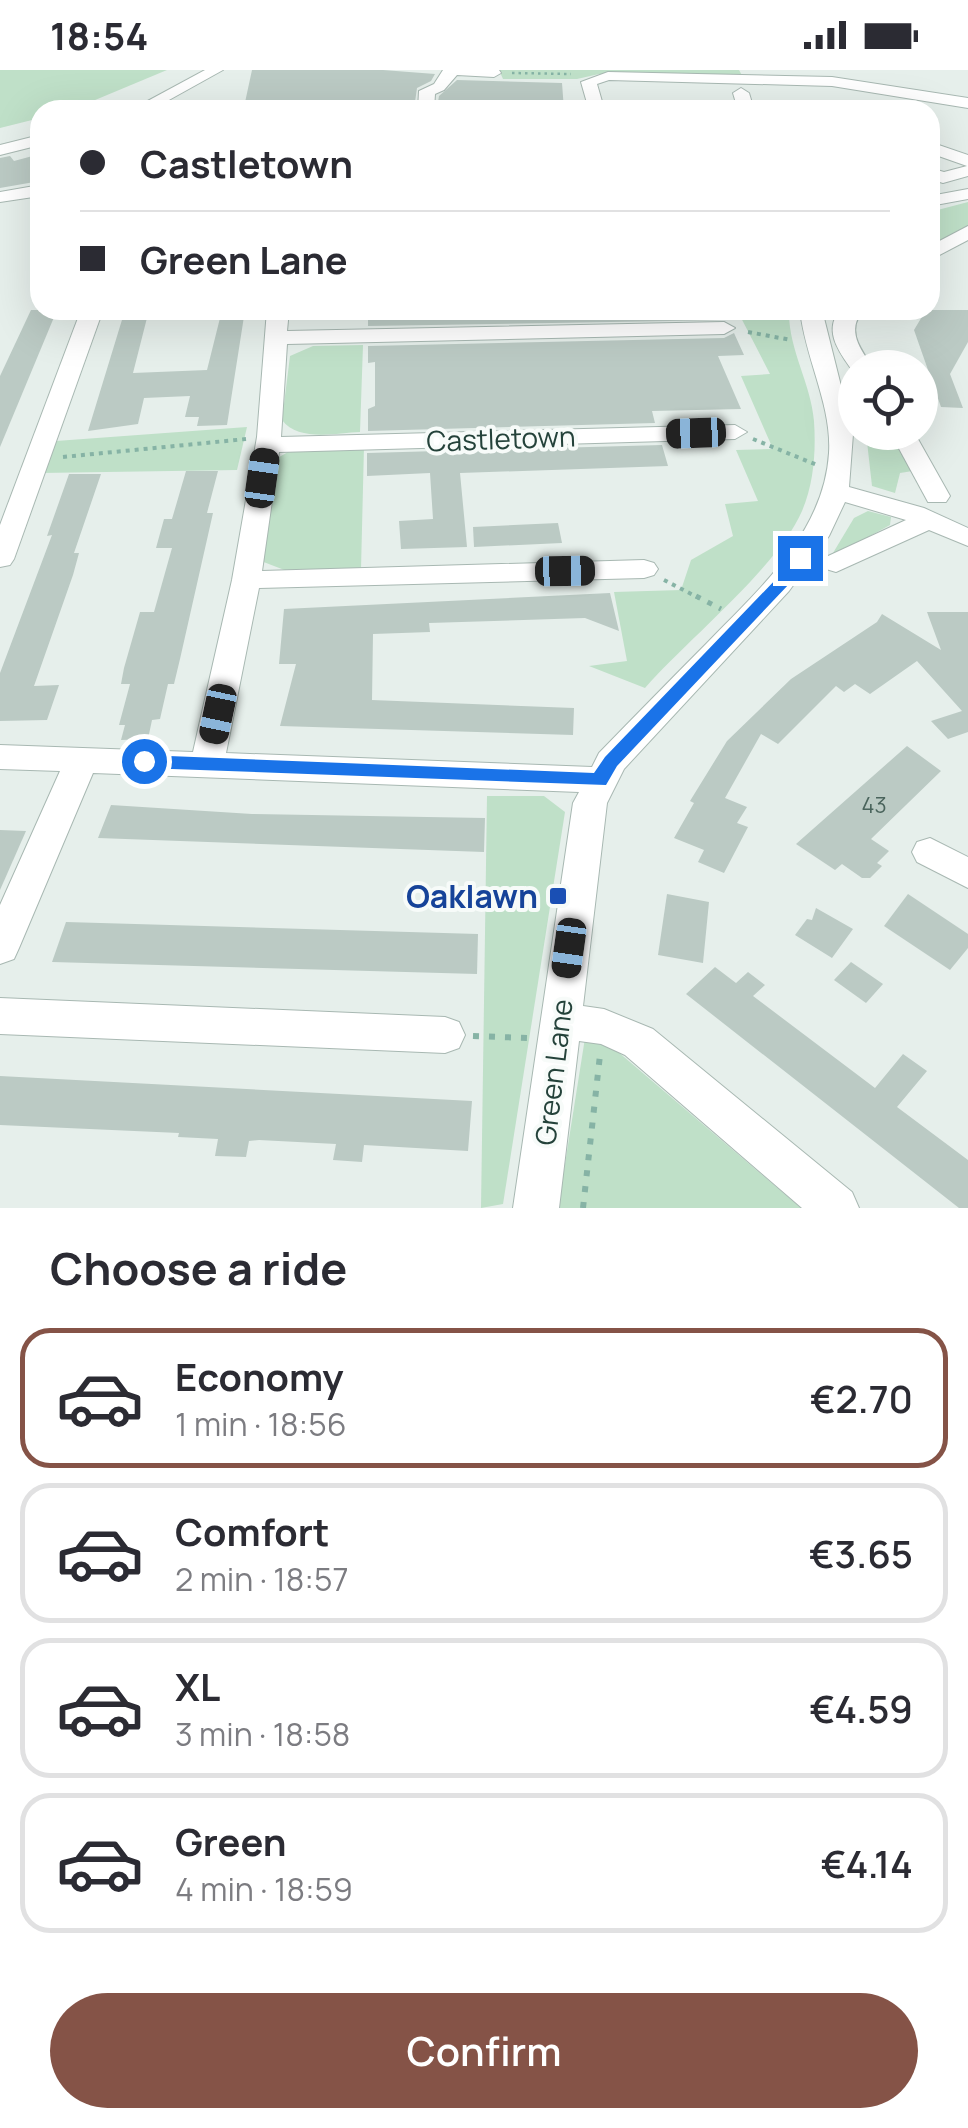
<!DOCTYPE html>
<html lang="en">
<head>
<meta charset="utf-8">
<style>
	body { margin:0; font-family:Manrope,sans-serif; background:#f2f2f3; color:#2b2b33; height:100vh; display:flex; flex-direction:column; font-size:38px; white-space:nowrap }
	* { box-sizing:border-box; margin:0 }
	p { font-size:32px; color:#7c7c81 }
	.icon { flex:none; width:55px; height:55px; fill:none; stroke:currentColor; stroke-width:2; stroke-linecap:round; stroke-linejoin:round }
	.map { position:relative; height:1138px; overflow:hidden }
	.details { display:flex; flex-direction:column; background:#fff; flex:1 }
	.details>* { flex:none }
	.top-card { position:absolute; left:30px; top:30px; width:910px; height:220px; border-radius:30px; box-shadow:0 10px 40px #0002; display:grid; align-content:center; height:220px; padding:0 50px; background:#fff }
	.controls { position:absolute; left:838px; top:280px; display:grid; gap:20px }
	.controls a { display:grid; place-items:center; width:100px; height:100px; border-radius:50%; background:#fff; box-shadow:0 10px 40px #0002; font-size:50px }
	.end { position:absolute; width:45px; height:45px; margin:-22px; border:12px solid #1a73e8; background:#fff; box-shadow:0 0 0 5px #fff }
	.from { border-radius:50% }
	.car { position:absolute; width:30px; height:60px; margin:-30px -15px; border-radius:12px; box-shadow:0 0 8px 2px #0007; background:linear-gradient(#222 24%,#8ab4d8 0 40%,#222 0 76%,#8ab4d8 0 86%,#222 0) }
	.top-card b { display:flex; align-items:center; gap:35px; height:95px; font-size:38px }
	.top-card b+b { border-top:2px solid #e1e1e2 }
	.top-card i { width:25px; height:25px; background:#2b2b33 }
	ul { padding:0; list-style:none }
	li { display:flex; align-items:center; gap:30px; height:140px; margin:0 20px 15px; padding:0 30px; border:5px solid #e1e1e2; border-radius:30px }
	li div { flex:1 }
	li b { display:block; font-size:38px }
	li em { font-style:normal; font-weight:600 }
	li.selected { border-color:#855347 }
	li>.icon { width:90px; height:90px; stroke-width:1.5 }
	h2 { padding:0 50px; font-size:45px; line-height:120px }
	.primary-button { display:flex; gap:20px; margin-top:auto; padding:20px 50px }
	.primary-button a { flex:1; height:115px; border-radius:60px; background:#855347; color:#fff; font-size:40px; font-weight:600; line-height:115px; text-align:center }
	.status { display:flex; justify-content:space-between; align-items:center; height:70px; padding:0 50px; background:#fff; direction:ltr }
	.status svg { height:28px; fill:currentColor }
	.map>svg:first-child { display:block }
	.green { fill:#bfe0c8 }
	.building { fill:#bbcac4 }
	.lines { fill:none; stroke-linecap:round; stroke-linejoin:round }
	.minor-casing { stroke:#a8b8b2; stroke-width:2 }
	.path-far3 { stroke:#86b3a5; stroke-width:2.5; stroke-dasharray:2.5 4; stroke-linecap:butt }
	.path-far2 { stroke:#86b3a5; stroke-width:4; stroke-dasharray:4 5; stroke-linecap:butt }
	.path-far1 { stroke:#86b3a5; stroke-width:5; stroke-dasharray:5 8; stroke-linecap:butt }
	.path { stroke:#86b3a5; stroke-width:6; stroke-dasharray:6 10; stroke-linecap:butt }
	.minor { fill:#fff; fill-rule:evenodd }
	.route { fill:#1a73e8 }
	.transit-dot { fill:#1a4fb4; stroke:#f7fbf9; stroke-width:4 }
	.labels { text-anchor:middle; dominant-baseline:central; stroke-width:8; stroke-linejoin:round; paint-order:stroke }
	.number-label { font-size:22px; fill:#4a645c }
	.street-label { font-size:28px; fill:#24423a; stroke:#f7fbf9 }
	.near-transit-label { font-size:32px; font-weight:bold; fill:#164399; stroke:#f7fbf9; text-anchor:end }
</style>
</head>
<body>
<div class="status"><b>18:54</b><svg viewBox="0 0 49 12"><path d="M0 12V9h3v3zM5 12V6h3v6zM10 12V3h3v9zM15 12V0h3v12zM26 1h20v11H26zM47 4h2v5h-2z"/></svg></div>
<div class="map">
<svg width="968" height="1138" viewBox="0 0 968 1138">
	<rect width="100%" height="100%" fill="#e6efeb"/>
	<g class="green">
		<polygon points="0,0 167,0 76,38 40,40 40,48 0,58"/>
		<polygon points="499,0 739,0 743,7 599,4 577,9 503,9"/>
		<polygon points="968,132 968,157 930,179 930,142"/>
		<path d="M737,240H789C788,279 811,313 814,351C816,381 814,413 802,441C778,497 688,569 645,618L589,596L627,591L614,522L681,520L691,490L733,466L725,434L758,431L736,380L773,379L741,306L770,304Z"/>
		<path d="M363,275L360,362C336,363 298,372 282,350L290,286L313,276Z"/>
		<polygon points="247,357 237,400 41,403 56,371"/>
		<polygon points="866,363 896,363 919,400 900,403 895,423 872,416"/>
		<polygon points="364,376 361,499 287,501 261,491 274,390 288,382"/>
		<polygon points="868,441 891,447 890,455 830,488 854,448"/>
		<polygon points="487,726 544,726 565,742 503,1134 481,1138"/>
		<polygon points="585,968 603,969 801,1138 558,1138"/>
	</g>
	<g class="building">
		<polygon points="252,0 383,0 435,4 431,11 417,18 415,32 320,31 244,37"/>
		<polygon points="457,10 562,13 564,40 452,40 452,32 438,32 439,26"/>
		<polygon points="40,84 40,111 0,118 0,88 10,86 14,91"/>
		<polygon points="31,240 57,240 0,377 0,306"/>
		<polygon points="125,240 149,240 133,303 207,300 222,240 245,240 227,355 197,356 199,347 185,347 190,326 144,328 138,354 88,361"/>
		<polygon points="368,240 724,240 729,250 368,256"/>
		<polygon points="926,240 968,240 968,272 950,304 963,338 941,337 914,260"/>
		<polygon points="734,263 744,285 718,286 741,339 652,341 655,353 368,361 368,339 375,336 375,292 368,293 368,276 724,268"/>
		<polygon points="662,375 668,396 460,403 467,477 401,479 399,451 433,449 430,403 367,406 367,383"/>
		<polygon points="186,401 218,401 207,443 213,443 180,589 174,614 168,614 160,649 152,650 148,669 121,670 125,655 119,655 130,614 121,614 124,598 140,542 154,542 172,478 156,478 164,449 172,449"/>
		<polygon points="69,404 101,404 74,483 79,483 73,505 34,616 59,615 47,650 0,651 0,603 52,465 47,466"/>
		<polygon points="558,453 562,473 474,477 473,457"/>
		<polygon points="610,523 619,561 585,548 429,553 430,562 373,564 372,630 574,638 573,665 280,656 296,594 279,594 284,539"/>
		<polygon points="927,542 968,542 968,662 948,669 931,651 962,641 917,591 870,624 855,614 844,622 836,616 778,674 761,664 725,728 747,737 737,753 748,757 724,803 698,792 704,780 674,768 694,733 690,731 727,671 791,609 877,552 882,544 941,580"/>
		<polygon points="907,676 941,701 871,769 889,781 877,793 882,796 870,808 862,808 842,794 835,800 796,774"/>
		<polygon points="111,735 252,744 485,748 484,782 98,768"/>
		<polygon points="0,760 26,761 0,820"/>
		<polygon points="667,824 709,832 703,893 658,885"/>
		<polygon points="908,824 968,864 968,878 950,900 884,856"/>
		<polygon points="816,838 853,859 832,888 795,865 807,849 812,850"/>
		<polygon points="66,852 478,864 477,904 52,892"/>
		<polygon points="851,892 883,914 866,933 834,910"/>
		<polygon points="715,897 736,913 748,902 765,915 753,926 875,1018 903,984 927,1001 897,1037 968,1090 968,1138 959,1138 686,924"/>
		<polygon points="0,1006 472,1031 468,1081 364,1075 362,1092 333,1090 336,1074 259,1070 249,1071 246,1087 215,1086 218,1069 178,1067 179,1063 0,1055"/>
	</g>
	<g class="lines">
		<g class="minor-casing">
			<g id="minor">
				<polygon points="205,0 223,0 151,40 131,40"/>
				<polygon points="443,0 499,0 501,3 494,7 457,5 444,20 435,24 434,40 418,40 419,21 434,14"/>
				<polygon points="608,2 832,7 968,28 968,38 832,16 609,10 597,14 603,35 632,35 640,40 589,40 581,12"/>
				<polygon points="741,18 749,23 754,40 738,40 733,23"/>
				<polygon points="866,32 892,37 894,40 860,40 860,34"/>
				<polygon points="320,35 377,35 385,40 312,40"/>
				<polygon points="40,65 40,75 0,85 0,75"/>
				<polygon points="930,72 968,85 968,106 943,113 930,109 930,98 944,102 967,96 930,83"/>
				<polygon points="40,115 40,126 0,132 0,122"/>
				<polygon points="968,119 968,129 930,136 930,126"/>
				<polygon points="968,156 968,170 930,190 930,176"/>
				<polygon points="81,240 103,240 14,489 10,495 0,497 0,455"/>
				<path d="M267,240H289L287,261L724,252L735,258L724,264L287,274L281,367L735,355L747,362L735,369L279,382L262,501L644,490L654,493L658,499L654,505L644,508L259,518L226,683L592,697L599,683C635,646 671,609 707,573C759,519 824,463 829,383C832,335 805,288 800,240H822L853,364L849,417L924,438L968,458V476L929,460L836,502L826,499L822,493L826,487L906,450L845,432L829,466L789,521L624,699L607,733L583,936L604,939L653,959L852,1122L859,1138H802L625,985L601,974L579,971L559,1138H513L573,733L579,722L93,703L19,878L14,889L0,894V835L60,701L0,699V675L193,682L232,510L257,367Z"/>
				<path d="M840,240H863C846,261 860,278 873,298H855L854,303C841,284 822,262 840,240Z"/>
				<polygon points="890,362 914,362 950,426 946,432 928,432"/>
				<polygon points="930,768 968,787 968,818 917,792 912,782 917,772"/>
				<polygon points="0,928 445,947 459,952 465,965 459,978 445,983 0,964"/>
			</g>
		</g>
		<g class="path-far3">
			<polyline points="512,3 571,4"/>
			<polyline points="94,40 121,35"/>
		</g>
		<g class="path-far2">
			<polyline points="748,262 791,270"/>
			<polyline points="753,369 817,395"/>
			<polyline points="63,387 246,369"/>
			<polyline points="664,510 701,529"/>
		</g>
		<polyline class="path-far1" points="696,526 721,539"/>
		<g class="path">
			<polyline points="473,966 527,968"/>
			<polyline points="583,1138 600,985"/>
		</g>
		<use href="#minor" class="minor"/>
	</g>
	<polygon class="route" points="795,485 808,488 790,513 617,696 606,715 144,698 135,691 144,685 594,703 605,687 779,506"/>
	<rect class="transit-dot" x="548" y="816" width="20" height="20" rx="5"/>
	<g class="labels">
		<g class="number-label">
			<text x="874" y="735">43</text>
		</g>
		<g class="street-label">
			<text transform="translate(501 368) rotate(-2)">Castletown</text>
			<text transform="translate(553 1002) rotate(-83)">Green Lane</text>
		</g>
		<g class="near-transit-label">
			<text x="538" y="826">Oaklawn</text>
		</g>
	</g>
</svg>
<div class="controls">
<a><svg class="icon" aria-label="locate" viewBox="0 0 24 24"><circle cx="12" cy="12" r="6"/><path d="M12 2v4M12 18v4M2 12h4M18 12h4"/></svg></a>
</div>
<i class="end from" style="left:144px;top:691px"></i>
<i class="end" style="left:800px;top:488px"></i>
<i class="car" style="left:696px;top:363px;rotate:268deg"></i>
<i class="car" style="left:262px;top:408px;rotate:8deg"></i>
<i class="car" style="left:565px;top:501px;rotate:89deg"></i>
<i class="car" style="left:218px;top:644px;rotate:192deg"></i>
<i class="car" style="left:569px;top:878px;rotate:188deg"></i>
<div class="top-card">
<b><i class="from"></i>Castletown</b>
<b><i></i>Green Lane</b>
</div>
</div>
<section class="details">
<h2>Choose a ride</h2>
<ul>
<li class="selected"><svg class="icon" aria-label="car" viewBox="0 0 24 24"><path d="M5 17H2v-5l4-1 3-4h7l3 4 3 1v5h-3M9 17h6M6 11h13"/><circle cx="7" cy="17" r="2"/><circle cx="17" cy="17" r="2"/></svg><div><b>Economy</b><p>1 min · 18:56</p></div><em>€2.70</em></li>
<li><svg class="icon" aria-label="car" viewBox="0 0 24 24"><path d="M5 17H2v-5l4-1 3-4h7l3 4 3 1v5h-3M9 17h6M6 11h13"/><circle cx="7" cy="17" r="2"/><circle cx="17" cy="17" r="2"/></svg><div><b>Comfort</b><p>2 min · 18:57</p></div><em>€3.65</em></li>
<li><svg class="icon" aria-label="car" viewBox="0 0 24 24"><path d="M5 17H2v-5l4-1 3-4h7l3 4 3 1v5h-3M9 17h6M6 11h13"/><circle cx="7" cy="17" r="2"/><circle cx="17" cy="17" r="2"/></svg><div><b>XL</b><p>3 min · 18:58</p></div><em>€4.59</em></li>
<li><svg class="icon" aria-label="car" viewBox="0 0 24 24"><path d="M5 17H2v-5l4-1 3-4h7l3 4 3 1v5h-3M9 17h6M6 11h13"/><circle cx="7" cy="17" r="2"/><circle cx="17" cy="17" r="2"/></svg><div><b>Green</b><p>4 min · 18:59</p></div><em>€4.14</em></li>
</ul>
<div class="primary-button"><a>Confirm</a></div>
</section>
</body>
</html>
